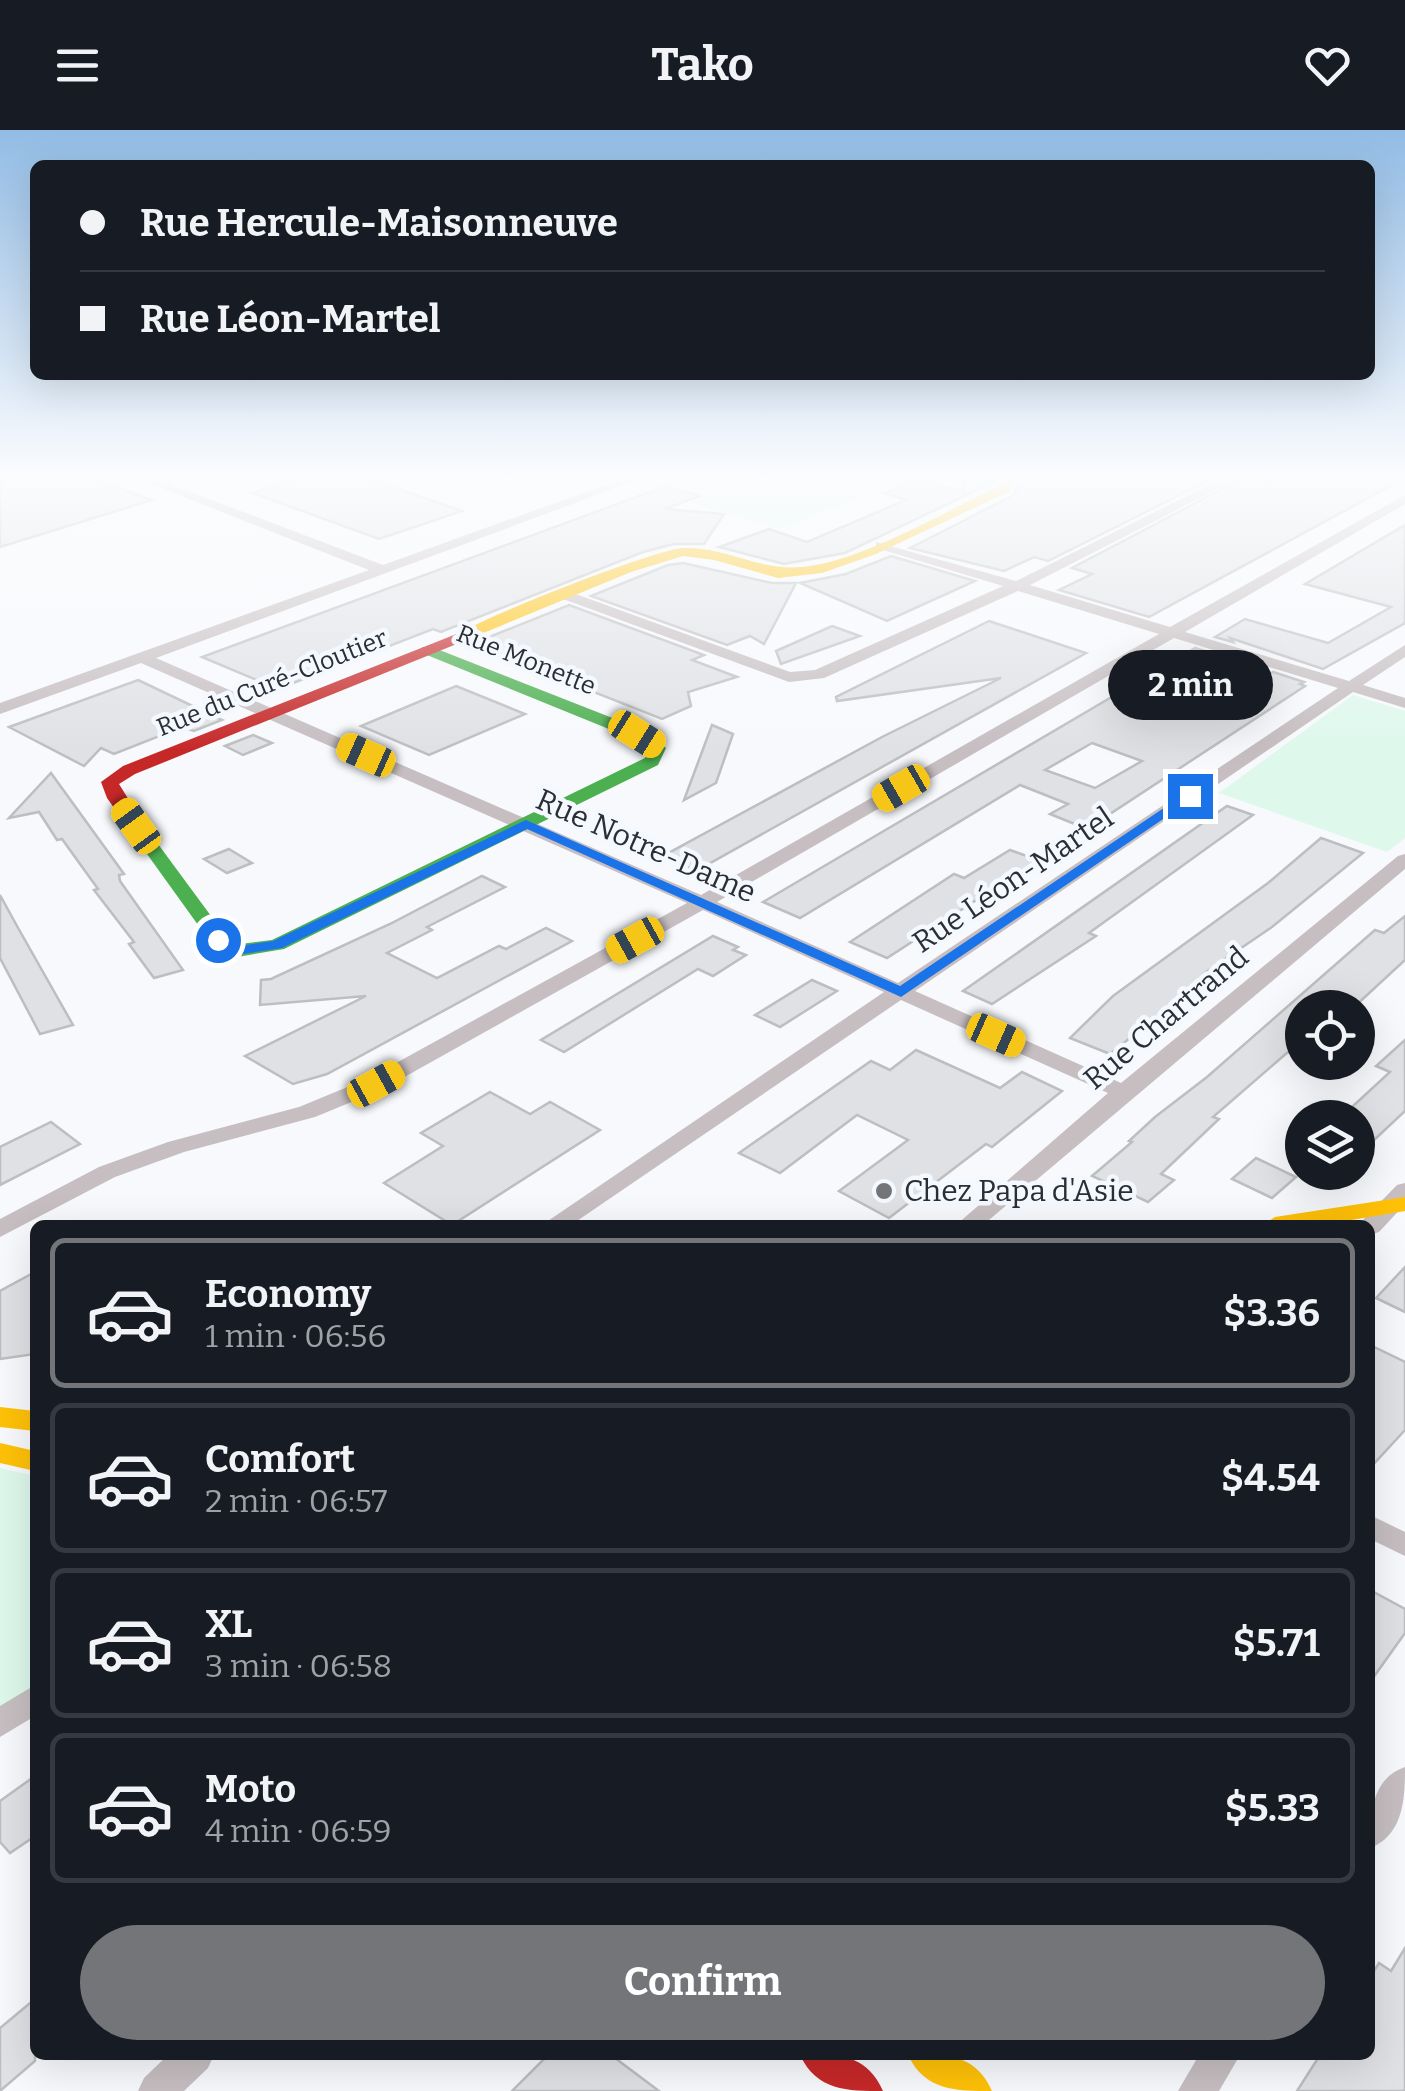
<!DOCTYPE html>
<html lang="en">
<head>
<meta charset="utf-8">
<style>
	body { margin:0; font-family:Bitter,serif; background:#242831; color:#f1f3f6; height:100vh; display:flex; flex-direction:column; font-size:38px; white-space:nowrap }
	* { box-sizing:border-box; margin:0 }
	p { font-size:32px; color:#9ea1a6 }
	.icon { flex:none; width:55px; height:55px; fill:none; stroke:currentColor; stroke-width:2; stroke-linecap:round; stroke-linejoin:round }
	.map { position:relative; flex:1; overflow:hidden }
	.sheet { position:absolute; left:30px; top:1090px; width:1345px; height:840px; display:flex; flex-direction:column; background:#171b24; border-radius:15px; box-shadow:0 10px 40px #0002 }
	.sheet>* { flex:none }
	.hud { position:absolute; left:30px; top:30px; width:1345px; height:220px; border-radius:15px; box-shadow:0 10px 40px #0002; display:grid; align-content:center; height:220px; padding:0 50px; background:#171b24 }
	.controls { position:absolute; left:1285px; top:860px; display:grid; gap:20px }
	.controls a { display:grid; place-items:center; width:90px; height:90px; border-radius:50%; background:#171b24; box-shadow:0 10px 40px #0002; font-size:50px }
	.end { position:absolute; width:45px; height:45px; margin:-22px; border:12px solid #1a73e8; background:#fff; box-shadow:0 0 0 5px #fff }
	.from { border-radius:50% }
	.bubble { position:absolute; height:70px; border-radius:35px; background:#171b24; box-shadow:0 10px 40px #0002; font-size:32px; font-weight:700; line-height:70px; text-align:center }
	.car { position:absolute; width:30px; height:60px; margin:-30px -15px; border-radius:12px; box-shadow:0 0 8px 2px #0007; background:linear-gradient(#f5c518 24%,#345 0 40%,#f5c518 0 76%,#345 0 86%,#f5c518 0) }
	.hud b { display:flex; align-items:center; gap:35px; height:95px; font-size:38px }
	.hud b+b { border-top:2px solid #363941 }
	.hud i { width:25px; height:25px; background:#f1f3f6 }
	ul { padding:18px 0 0; list-style:none }
	li { display:flex; align-items:center; gap:30px; height:150px; margin:0 20px 15px; padding:0 30px; border:5px solid #363941; border-radius:15px }
	li div { flex:1 }
	li b { display:block; font-size:38px }
	li em { font-style:normal; font-weight:700 }
	li.on { border-color:#737578 }
	li>.icon { width:90px; height:90px; stroke-width:1.5 }
	.action { display:flex; gap:20px; margin-top:auto; padding:20px 50px }
	.action a { flex:1; height:115px; border-radius:60px; background:#737578; color:#fff; font-size:40px; font-weight:700; line-height:115px; text-align:center }
	header { display:flex; justify-content:space-between; align-items:center; height:130px; padding:0 50px; background:#171b24; font-size:45px; font-weight:700 }
	.map>svg:first-child { display:block }
	.green { fill:#def8ec }
	.building { fill:#dfe1e4; stroke:#bcbec0; stroke-width:2.5; fill-rule:evenodd }
	.lines { fill:none; stroke-linecap:round; stroke-linejoin:round }
	.street { fill:#c6bec0; fill-rule:evenodd }
	.fast { fill:#4caf50; fill-rule:evenodd }
	.slow { fill:#ffc107; fill-rule:evenodd }
	.jam { fill:#c62828; fill-rule:evenodd }
	.route { fill:#1a73e8 }
	.poi-dot { fill:#737578; stroke:#f4f8ff; stroke-width:4 }
	.labels { text-anchor:middle; dominant-baseline:central; stroke-width:9; stroke-linejoin:round; paint-order:stroke }
	.far-street-label { font-size:25px; fill:#2c2e31; stroke:#f4f8ff }
	.street-label { font-size:30px; fill:#2c2e31; stroke:#f4f8ff }
	.poi-label { font-size:30px; fill:#2c2e31; stroke:#f4f8ff; text-anchor:start }
</style>
</head>
<body>
<header><svg class="icon" aria-label="menu" viewBox="0 0 24 24"><path d="M4 6h16M4 12h16M4 18h16"/></svg>Tako<svg class="icon" aria-label="heart" viewBox="0 0 24 24"><path d="M12 20l-8-8c-3-5 5-10 8-4 3-6 11-1 8 4z"/></svg></header>
<div class="map">
<svg width="1405" height="1961" viewBox="0 0 1405 1961">
	<rect width="100%" height="100%" fill="#f7f9fc"/>
	<g class="green">
		<polygon points="652,345 916,345 781,399 690,373 713,364"/>
		<polygon points="1353,565 1405,581 1405,708 1387,722 1219,663"/>
		<polygon points="0,1338 35,1346 35,1556 0,1581"/>
	</g>
	<g class="building">
		<polygon points="19,345 84,345 152,370 0,417 0,351"/>
		<polygon points="309,345 358,345 462,381 379,409 253,363"/>
		<polygon points="959,345 997,345 994,352 845,423 784,434 719,417 769,399 807,412 906,370 884,363 918,349 965,362"/>
		<polygon points="1022,345 1220,345 1048,431 1034,427 1004,441 910,418 1014,365"/>
		<polygon points="1249,345 1405,348 1149,487 1059,460 1092,444 1072,438"/>
		<polygon points="666,356 700,366 665,379 724,384 704,414 674,414 643,422 441,502 433,499 278,559 202,527"/>
		<polygon points="1405,395 1405,493 1323,539 1230,508 1233,512 1215,507 1245,489 1328,513 1391,477 1305,454"/>
		<polygon points="891,426 975,451 887,491 800,453 846,444"/>
		<polygon points="683,433 772,453 796,453 764,514 750,506 727,515 591,466 668,435"/>
		<polygon points="569,475 704,525 692,530 737,547 688,562 691,576 662,589 472,514"/>
		<polygon points="989,491 1086,523 696,741 663,726 882,607 1001,548 837,571 836,567"/>
		<polygon points="832,496 860,506 781,534 776,521"/>
		<path d="M1195,518L1221,526L1191,544L1245,561L1273,542L1304,552L1300,554L1305,556L1087,699L1050,684L1068,674L1020,655L800,788L763,772ZM1092,613L1142,631L1095,658L1045,640Z"/>
		<polygon points="138,550 222,590 194,601 182,597 114,624 101,618 84,636 9,597"/>
		<polygon points="456,556 525,584 429,625 361,596"/>
		<polygon points="712,595 733,604 716,653 684,670"/>
		<polygon points="253,605 272,613 243,625 225,616"/>
		<polygon points="51,643 124,744 119,745 120,751 183,840 154,848 129,814 134,812 94,760 98,759 62,709 57,710 39,682 9,688"/>
		<polygon points="1227,676 1253,685 1089,803 1096,806 992,874 963,861"/>
		<polygon points="1321,708 1363,723 1272,797 1203,844 1207,846 1110,924 1070,908 1113,866 1268,753"/>
		<polygon points="229,719 252,733 227,743 204,729"/>
		<polygon points="1010,720 1038,730 887,828 850,812 954,744 964,748"/>
		<polygon points="482,746 505,757 427,797 432,800 387,823 437,848 499,816 506,819 546,798 572,811 327,944 293,954 245,926 366,866 260,875 261,850 271,849 390,794"/>
		<polygon points="0,765 17,796 73,895 40,904 0,828"/>
		<polygon points="1405,786 1405,830 1353,878 1302,878 1302,928 1288,922 1213,987 1219,989 1161,1044 1174,1050 1148,1072 1092,1046 1132,1012 1129,1011 1155,987 1207,947 1375,800 1384,803"/>
		<polygon points="713,806 738,817 733,820 746,825 713,846 698,839 564,922 541,910"/>
		<polygon points="812,850 837,861 780,897 755,885"/>
		<polygon points="1405,910 1405,981 1358,1025 1358,988 1340,988 1390,942 1376,936"/>
		<polygon points="916,920 1000,958 1022,942 1062,961 992,1017 986,1014 889,1088 839,1061 908,1010 857,985 780,1043 739,1023 871,931 890,940"/>
		<polygon points="490,962 530,984 550,972 600,1000 452,1095 384,1053 443,1016 421,1003"/>
		<polygon points="51,992 80,1014 0,1055 0,1017"/>
		<polygon points="1256,1028 1296,1047 1272,1068 1232,1049"/>
		<polygon points="1405,1137 1405,1182 1376,1168"/>
		<polygon points="35,1142 35,1224 0,1229 0,1161"/>
		<polygon points="1370,1215 1405,1232 1405,1300 1370,1338"/>
		<polygon points="1370,1460 1405,1479 1405,1503 1370,1552"/>
		<polygon points="35,1646 35,1706 10,1723 0,1712 0,1671"/>
		<polygon points="1405,1818 1405,1961 1297,1961 1320,1925 1370,1925 1370,1847 1379,1833 1391,1841"/>
		<polygon points="35,1869 35,1931 0,1961 0,1898"/>
		<polygon points="548,1925 611,1925 659,1961 512,1961"/>
	</g>
	<g class="lines">
		<g class="street">
			<path d="M128,345H146L383,435L633,345H651L156,528L701,765L1159,504L1018,461L824,548L789,552L563,469V463H573L790,542L815,540L1003,456L876,418V412L1016,451L1229,345H1245L1030,455L1170,497L1405,365V374L1185,502L1349,551L1405,515V527L1363,555L1405,568V578L1353,562L915,861L1121,953L1398,726L1405,724V739L983,1095H956L1108,963L901,870L571,1095H542L884,862L703,780L383,959L315,987L184,1022L115,1047L0,1107V1089L99,1037L168,1012L299,977L367,949L687,773L141,533L0,584V573L369,440ZM1174,508L1338,558L898,853L717,772Z"/>
			<polygon points="1405,1053 1405,1074 1379,1102 1370,1105 1370,1095 1359,1095 1361,1092 1397,1055"/>
			<polygon points="1370,1385 1405,1402 1405,1426 1370,1409"/>
			<polygon points="35,1555 35,1586 0,1607 0,1576"/>
			<path d="M1405,1637C1405,1667 1404,1705 1370,1718C1370,1687 1370,1649 1405,1637Z"/>
			<polygon points="168,1925 214,1925 208,1938 184,1961 138,1961 144,1948"/>
			<polygon points="1199,1925 1240,1925 1219,1961 1178,1961"/>
		</g>
		<polygon class="fast" points="422,517 432,517 643,600 666,618 658,635 284,819 237,827 211,813 129,699 132,695 144,695 225,805 240,814 272,810 645,628 649,619 631,608 422,523"/>
		<g class="slow">
			<path d="M1004,345H1016L1010,361L876,424L822,443L778,448L714,430L683,426L631,442L469,509L456,506C477,489 656,419 683,418C729,416 761,444 810,436C867,428 946,381 999,356Z"/>
			<polygon points="1405,1067 1405,1081 1322,1095 1263,1095 1275,1087"/>
			<polygon points="0,1277 35,1281 35,1301 0,1297"/>
			<polygon points="0,1313 35,1321 35,1341 0,1333"/>
			<path d="M908,1925C944,1925 975,1922 992,1961C956,1961 925,1961 908,1925Z"/>
		</g>
		<g class="jam">
			<polygon points="464,501 472,506 469,509 135,644 119,654 147,699 144,703 132,703 107,668 101,652 123,636"/>
			<path d="M800,1925C836,1925 866,1922 883,1961C847,1961 817,1961 800,1925Z"/>
		</g>
	</g>
	<linearGradient id="sky" x2="0" y2="1"><stop stop-color="#92bce5"/><stop offset="0.56" stop-color="#fbfcfe"/><stop offset="1" stop-color="#fbfcfe" stop-opacity="0"/></linearGradient>
	<rect width="1405" height="620" fill="url(#sky)"/>
	<polygon class="route" points="1186,663 1197,666 901,867 527,699 282,818 237,825 211,810 218,805 239,816 273,811 526,690 900,856"/>
	<circle class="poi-dot" cx="884" cy="1061" r="10"/>
	<g class="labels">
		<g class="far-street-label">
			<text transform="translate(526 530) rotate(22)">Rue Monette</text>
			<text transform="translate(272 553) rotate(-22)">Rue du Curé-Cloutier</text>
		</g>
		<g class="street-label">
			<text transform="translate(646 716) rotate(24)">Rue Notre-Dame</text>
			<text transform="translate(1013 750) rotate(-34)">Rue Léon-Martel</text>
			<text transform="translate(1166 888) rotate(-40)">Rue Chartrand</text>
		</g>
		<g class="poi-label">
			<text x="904" y="1061">Chez Papa d'Asie</text>
		</g>
	</g>
</svg>
<div class="controls">
<a><svg class="icon" aria-label="locate" viewBox="0 0 24 24"><circle cx="12" cy="12" r="6"/><path d="M12 2v4M12 18v4M2 12h4M18 12h4"/></svg></a>
<a><svg class="icon" aria-label="layers" viewBox="0 0 24 24"><path d="M12 4l9 5-9 5-9-5zM3 14l9 5 9-5"/></svg></a>
</div>
<i class="end from" style="left:218px;top:810px"></i>
<i class="end" style="left:1190px;top:666px"></i>
<div class="bubble" style="left:1108px;top:520px;width:165px">2 min</div>
<i class="car" style="left:637px;top:604px;rotate:122deg"></i>
<i class="car" style="left:366px;top:625px;rotate:294deg"></i>
<i class="car" style="left:901px;top:658px;rotate:240deg"></i>
<i class="car" style="left:136px;top:696px;rotate:324deg"></i>
<i class="car" style="left:635px;top:810px;rotate:241deg"></i>
<i class="car" style="left:996px;top:905px;rotate:114deg"></i>
<i class="car" style="left:376px;top:954px;rotate:61deg"></i>
<div class="hud">
<b><i class="from"></i>Rue Hercule-Maisonneuve</b>
<b><i></i>Rue Léon-Martel</b>
</div>
<section class="sheet">
<ul>
<li class="on"><svg class="icon" aria-label="car" viewBox="0 0 24 24"><path d="M5 17H2v-5l4-1 3-4h7l3 4 3 1v5h-3M9 17h6M6 11h13"/><circle cx="7" cy="17" r="2"/><circle cx="17" cy="17" r="2"/></svg><div><b>Economy</b><p>1 min · 06:56</p></div><em>$3.36</em></li>
<li><svg class="icon" aria-label="car" viewBox="0 0 24 24"><path d="M5 17H2v-5l4-1 3-4h7l3 4 3 1v5h-3M9 17h6M6 11h13"/><circle cx="7" cy="17" r="2"/><circle cx="17" cy="17" r="2"/></svg><div><b>Comfort</b><p>2 min · 06:57</p></div><em>$4.54</em></li>
<li><svg class="icon" aria-label="car" viewBox="0 0 24 24"><path d="M5 17H2v-5l4-1 3-4h7l3 4 3 1v5h-3M9 17h6M6 11h13"/><circle cx="7" cy="17" r="2"/><circle cx="17" cy="17" r="2"/></svg><div><b>XL</b><p>3 min · 06:58</p></div><em>$5.71</em></li>
<li><svg class="icon" aria-label="car" viewBox="0 0 24 24"><path d="M5 17H2v-5l4-1 3-4h7l3 4 3 1v5h-3M9 17h6M6 11h13"/><circle cx="7" cy="17" r="2"/><circle cx="17" cy="17" r="2"/></svg><div><b>Moto</b><p>4 min · 06:59</p></div><em>$5.33</em></li>
</ul>
<div class="action"><a>Confirm</a></div>
</section>
</div>
</body>
</html>
